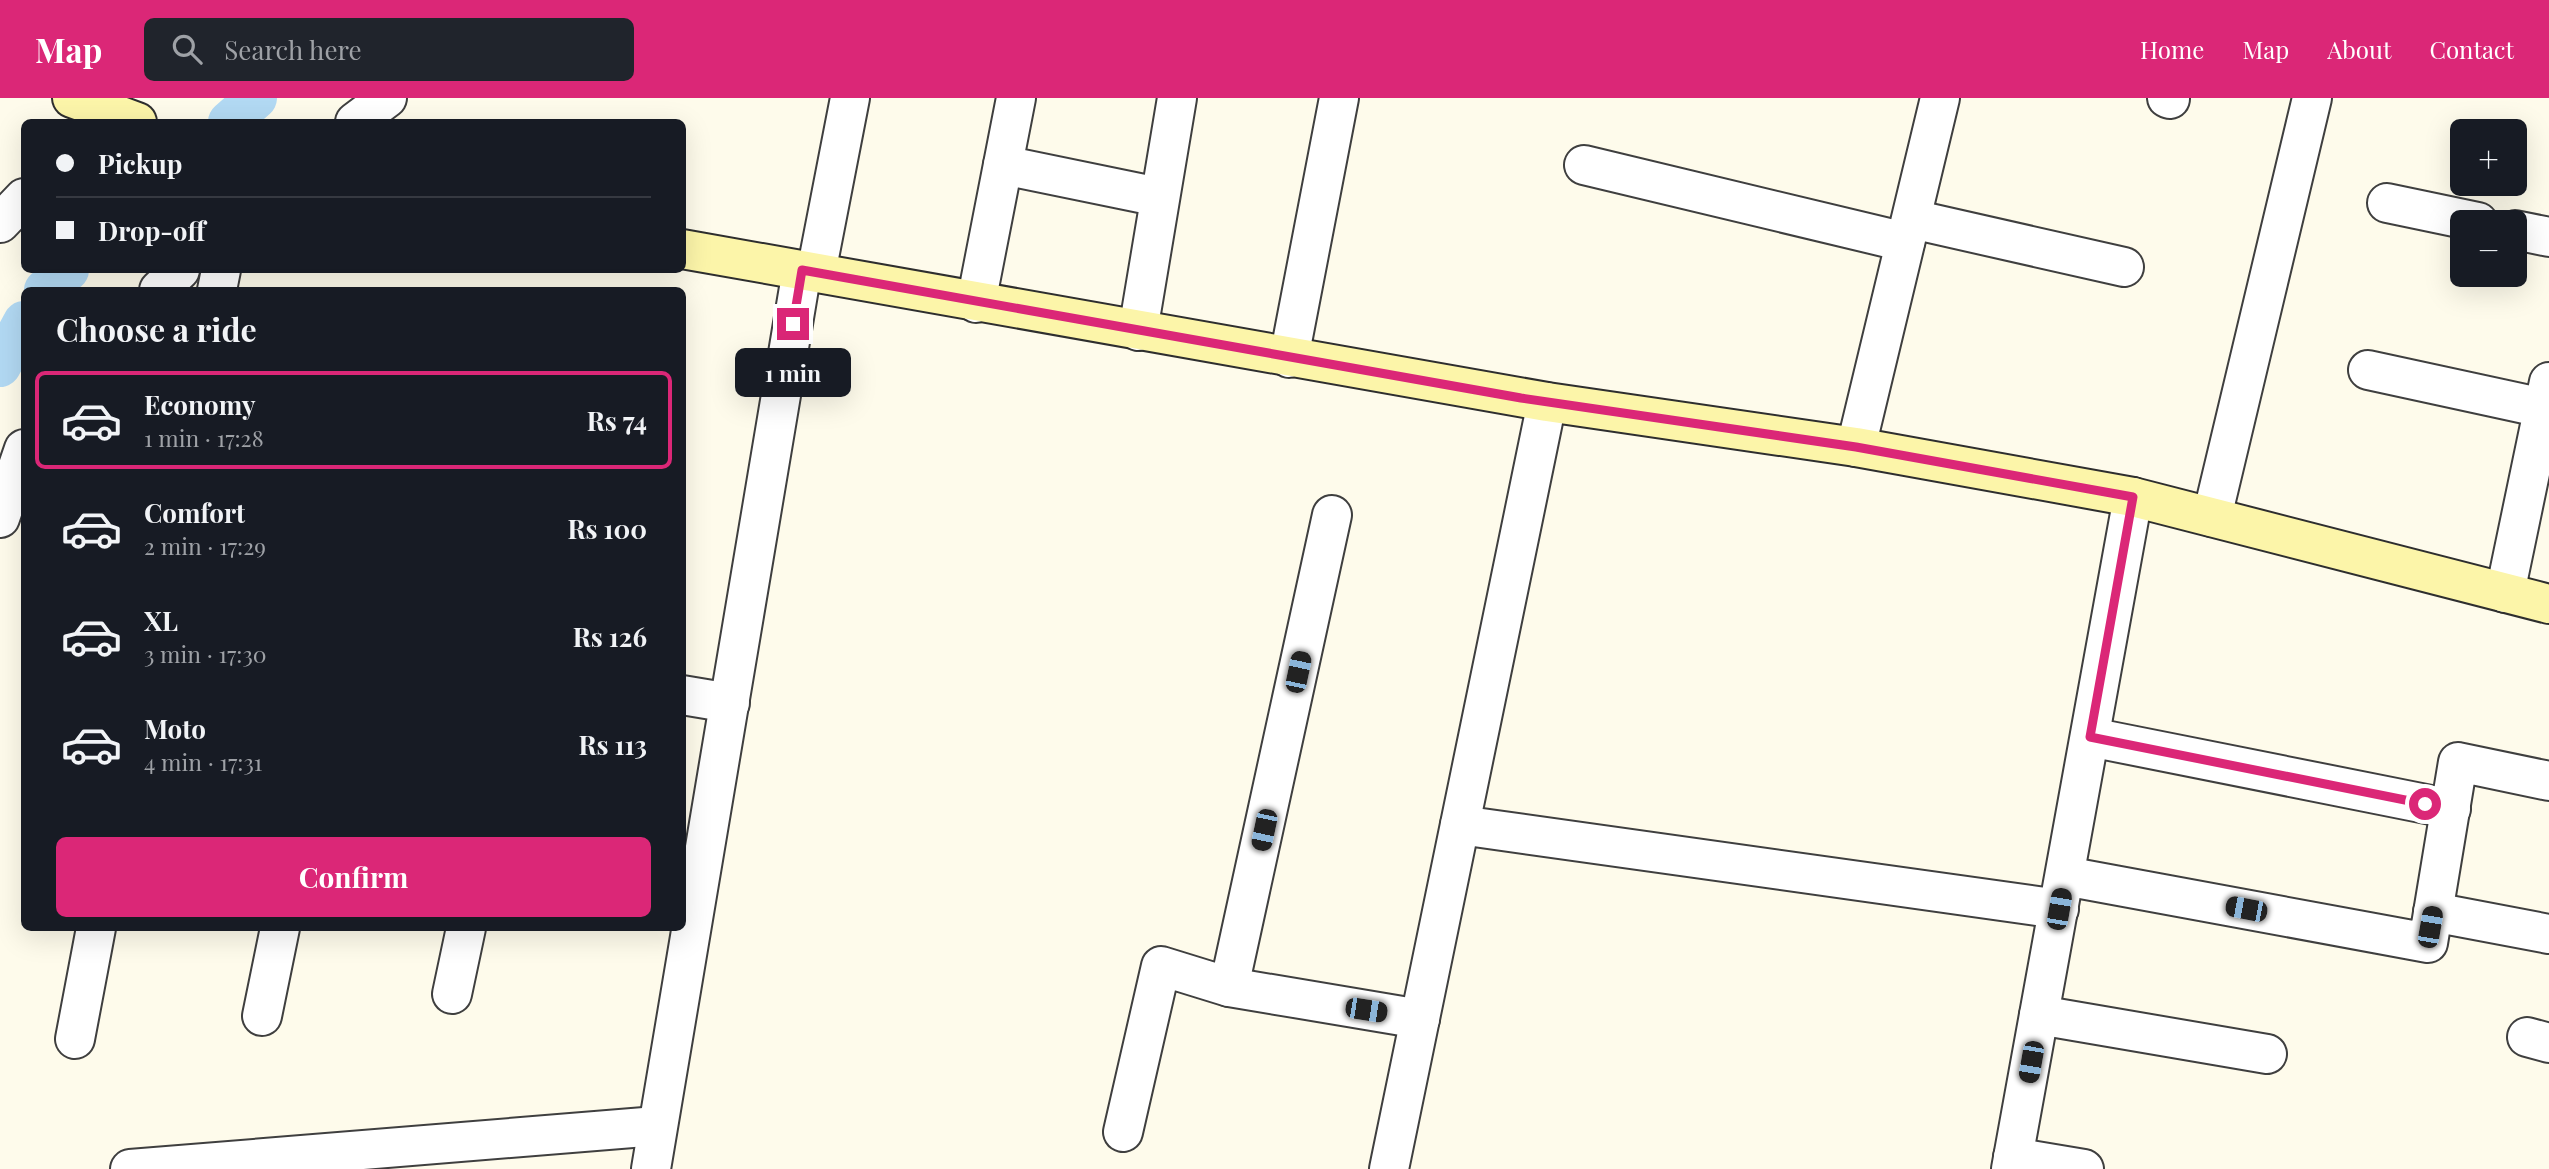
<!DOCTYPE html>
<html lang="en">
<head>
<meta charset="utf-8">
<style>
	body { margin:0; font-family:"Playfair Display",serif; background:#20242c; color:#f1f3f6; height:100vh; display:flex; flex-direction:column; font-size:26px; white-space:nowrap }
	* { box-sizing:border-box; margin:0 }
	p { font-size:23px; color:#9ea1a6 }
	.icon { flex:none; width:38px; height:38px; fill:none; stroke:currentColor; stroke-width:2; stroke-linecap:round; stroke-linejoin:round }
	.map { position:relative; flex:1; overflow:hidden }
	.drawer { position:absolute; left:21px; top:189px; width:665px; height:644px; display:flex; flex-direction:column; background:#171b24; border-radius:10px; box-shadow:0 7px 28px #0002 }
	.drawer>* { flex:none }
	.top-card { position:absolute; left:21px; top:21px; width:665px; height:154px; border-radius:10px; box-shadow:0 7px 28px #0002; display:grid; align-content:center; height:154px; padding:0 35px; background:#171b24 }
	.tools { position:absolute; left:2450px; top:21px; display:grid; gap:14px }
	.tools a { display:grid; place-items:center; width:77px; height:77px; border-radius:10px; background:#171b24; box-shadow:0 7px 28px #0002; font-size:35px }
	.end { position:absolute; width:32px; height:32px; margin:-16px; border:9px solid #db2777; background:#fff; box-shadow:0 0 0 4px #fff }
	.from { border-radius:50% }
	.bubble { position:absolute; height:49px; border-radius:10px; background:#171b24; box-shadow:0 7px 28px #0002; font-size:23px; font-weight:700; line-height:49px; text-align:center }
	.car { position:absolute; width:21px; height:42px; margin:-21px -10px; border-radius:9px; box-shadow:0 0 5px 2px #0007; background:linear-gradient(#222 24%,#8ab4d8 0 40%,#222 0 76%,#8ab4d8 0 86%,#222 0) }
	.top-card b { display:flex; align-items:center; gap:24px; height:66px; font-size:26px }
	.top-card b+b { border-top:2px solid #363941 }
	.top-card i { width:18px; height:18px; background:#f1f3f6 }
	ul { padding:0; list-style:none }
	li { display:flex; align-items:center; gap:21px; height:98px; margin:0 14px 10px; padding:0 21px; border:4px solid transparent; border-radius:10px }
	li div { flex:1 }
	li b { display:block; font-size:26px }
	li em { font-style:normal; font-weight:700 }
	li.selected { border-color:#db2777 }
	li>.icon { width:63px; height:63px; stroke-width:1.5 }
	h2 { padding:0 35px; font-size:32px; line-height:84px }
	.primary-button { display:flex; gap:14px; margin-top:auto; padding:14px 35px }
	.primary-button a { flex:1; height:80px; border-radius:10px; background:#db2777; color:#fff; font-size:28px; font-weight:700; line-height:80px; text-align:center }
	header { display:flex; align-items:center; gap:42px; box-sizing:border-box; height:98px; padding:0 35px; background:#db2777; color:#fff }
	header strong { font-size:33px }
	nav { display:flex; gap:38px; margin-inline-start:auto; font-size:24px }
	.search { width:490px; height:63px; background:#20242c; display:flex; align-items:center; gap:18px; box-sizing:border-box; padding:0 24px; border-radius:10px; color:#9ea1a6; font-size:26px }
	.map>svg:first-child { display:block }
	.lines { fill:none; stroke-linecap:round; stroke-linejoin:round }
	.canal { stroke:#b2d9f3; stroke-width:42 }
	.street-casing { stroke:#3f3f3f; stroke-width:42 }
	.secondary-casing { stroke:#2e2e2e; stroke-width:42 }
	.street { stroke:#fff; stroke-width:38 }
	.secondary { stroke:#fcf5a9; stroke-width:38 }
	.route { stroke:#db2777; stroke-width:9 }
</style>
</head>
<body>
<header>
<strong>Map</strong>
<div class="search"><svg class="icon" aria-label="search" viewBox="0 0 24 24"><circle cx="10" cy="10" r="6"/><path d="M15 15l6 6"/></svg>Search here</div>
<nav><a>Home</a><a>Map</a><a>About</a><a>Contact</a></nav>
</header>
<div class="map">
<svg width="2549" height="1071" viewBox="0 0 2549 1071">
	<rect width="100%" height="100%" fill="#fefbeb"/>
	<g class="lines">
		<g class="canal">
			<polyline points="229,24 256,0"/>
			<polyline points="45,192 68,172"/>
			<polyline points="0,268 24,224"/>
		</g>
		<g class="street-casing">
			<g id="street">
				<polyline points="2167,0 2170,1"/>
				<polyline points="355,24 387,0"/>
				<polyline points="1003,67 1159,99"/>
				<polyline points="1584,67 1905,144"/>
				<polyline points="2387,105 2478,124"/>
				<polyline points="1912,121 2124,169"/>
				<polyline points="0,125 24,100"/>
				<polyline points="2515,132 2549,139"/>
				<polyline points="816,175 850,0"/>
				<polyline points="159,192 180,172"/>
				<polyline points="217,192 221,172"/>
				<polyline points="976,205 1016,0"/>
				<polyline points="1138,233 1177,0"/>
				<polyline points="1289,260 1339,0"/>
				<polyline points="2368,272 2543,310"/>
				<polyline points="1856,349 1940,0"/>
				<polyline points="2212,419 2312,0"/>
				<polyline points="0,420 24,351"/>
				<polyline points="2505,495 2549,284"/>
				<polyline points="682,597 730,605"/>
				<polyline points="2090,639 2451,711"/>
				<polyline points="1460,727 2059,811"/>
				<polyline points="2065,778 2428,845 2458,664 2549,683"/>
				<polyline points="2433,814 2549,836"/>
				<polyline points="1229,889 1332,417"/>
				<polyline points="452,896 466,830"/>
				<polyline points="2039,917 2267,956"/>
				<polyline points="262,918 280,830"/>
				<polyline points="2527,939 2549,945"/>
				<polyline points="75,941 96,830"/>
				<polyline points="1123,1034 1161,868 1229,889 1420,921"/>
				<polyline points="2013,1059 2084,1071"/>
				<polyline points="130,1071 657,1028"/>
				<polyline points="651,1071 802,172"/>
				<polyline points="1389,1071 1547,304"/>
				<polyline points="2011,1071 2133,399"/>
			</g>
		</g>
		<g class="secondary-casing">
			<g id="secondary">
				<polyline points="72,0 137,24"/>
				<polyline points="682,151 1547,304 1856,349 2133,399 2549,506"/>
			</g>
		</g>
		<use href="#street" class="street"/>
		<use href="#secondary" class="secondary"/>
	</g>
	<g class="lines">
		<polyline class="route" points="793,226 802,172 1521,300 1856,349 2133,399 2090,639 2425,706"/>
	</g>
</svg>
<div class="tools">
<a>+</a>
<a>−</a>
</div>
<i class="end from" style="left:2425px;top:706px"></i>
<i class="end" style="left:793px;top:226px"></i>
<div class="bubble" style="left:735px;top:250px;width:116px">1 min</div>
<i class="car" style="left:1298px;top:574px;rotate:12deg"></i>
<i class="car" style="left:1264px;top:732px;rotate:192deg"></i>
<i class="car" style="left:2059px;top:811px;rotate:10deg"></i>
<i class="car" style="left:2246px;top:811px;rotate:281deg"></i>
<i class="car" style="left:2430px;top:829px;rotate:10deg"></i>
<i class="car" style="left:1366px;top:912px;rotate:99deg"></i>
<i class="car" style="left:2031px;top:964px;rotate:190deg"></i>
<div class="top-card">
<b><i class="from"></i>Pickup</b>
<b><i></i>Drop-off</b>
</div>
<section class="drawer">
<h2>Choose a ride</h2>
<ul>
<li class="selected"><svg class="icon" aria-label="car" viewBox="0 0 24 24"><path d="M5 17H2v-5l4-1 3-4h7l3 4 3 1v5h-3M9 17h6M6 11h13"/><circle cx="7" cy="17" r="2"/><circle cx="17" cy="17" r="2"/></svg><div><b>Economy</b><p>1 min · 17:28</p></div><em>Rs 74</em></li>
<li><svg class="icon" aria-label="car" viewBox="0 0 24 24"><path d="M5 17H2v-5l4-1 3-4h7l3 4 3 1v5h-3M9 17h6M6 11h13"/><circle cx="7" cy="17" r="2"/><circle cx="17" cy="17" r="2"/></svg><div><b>Comfort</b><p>2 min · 17:29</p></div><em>Rs 100</em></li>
<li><svg class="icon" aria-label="car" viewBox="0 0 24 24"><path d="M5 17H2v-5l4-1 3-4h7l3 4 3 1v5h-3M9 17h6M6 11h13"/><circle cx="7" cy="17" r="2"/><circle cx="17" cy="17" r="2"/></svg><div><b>XL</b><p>3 min · 17:30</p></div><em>Rs 126</em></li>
<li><svg class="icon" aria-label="car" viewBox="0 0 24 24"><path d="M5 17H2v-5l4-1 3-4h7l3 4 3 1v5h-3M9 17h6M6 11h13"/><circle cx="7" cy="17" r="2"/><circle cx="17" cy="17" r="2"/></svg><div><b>Moto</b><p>4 min · 17:31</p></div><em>Rs 113</em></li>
</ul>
<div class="primary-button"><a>Confirm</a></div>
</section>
</div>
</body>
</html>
